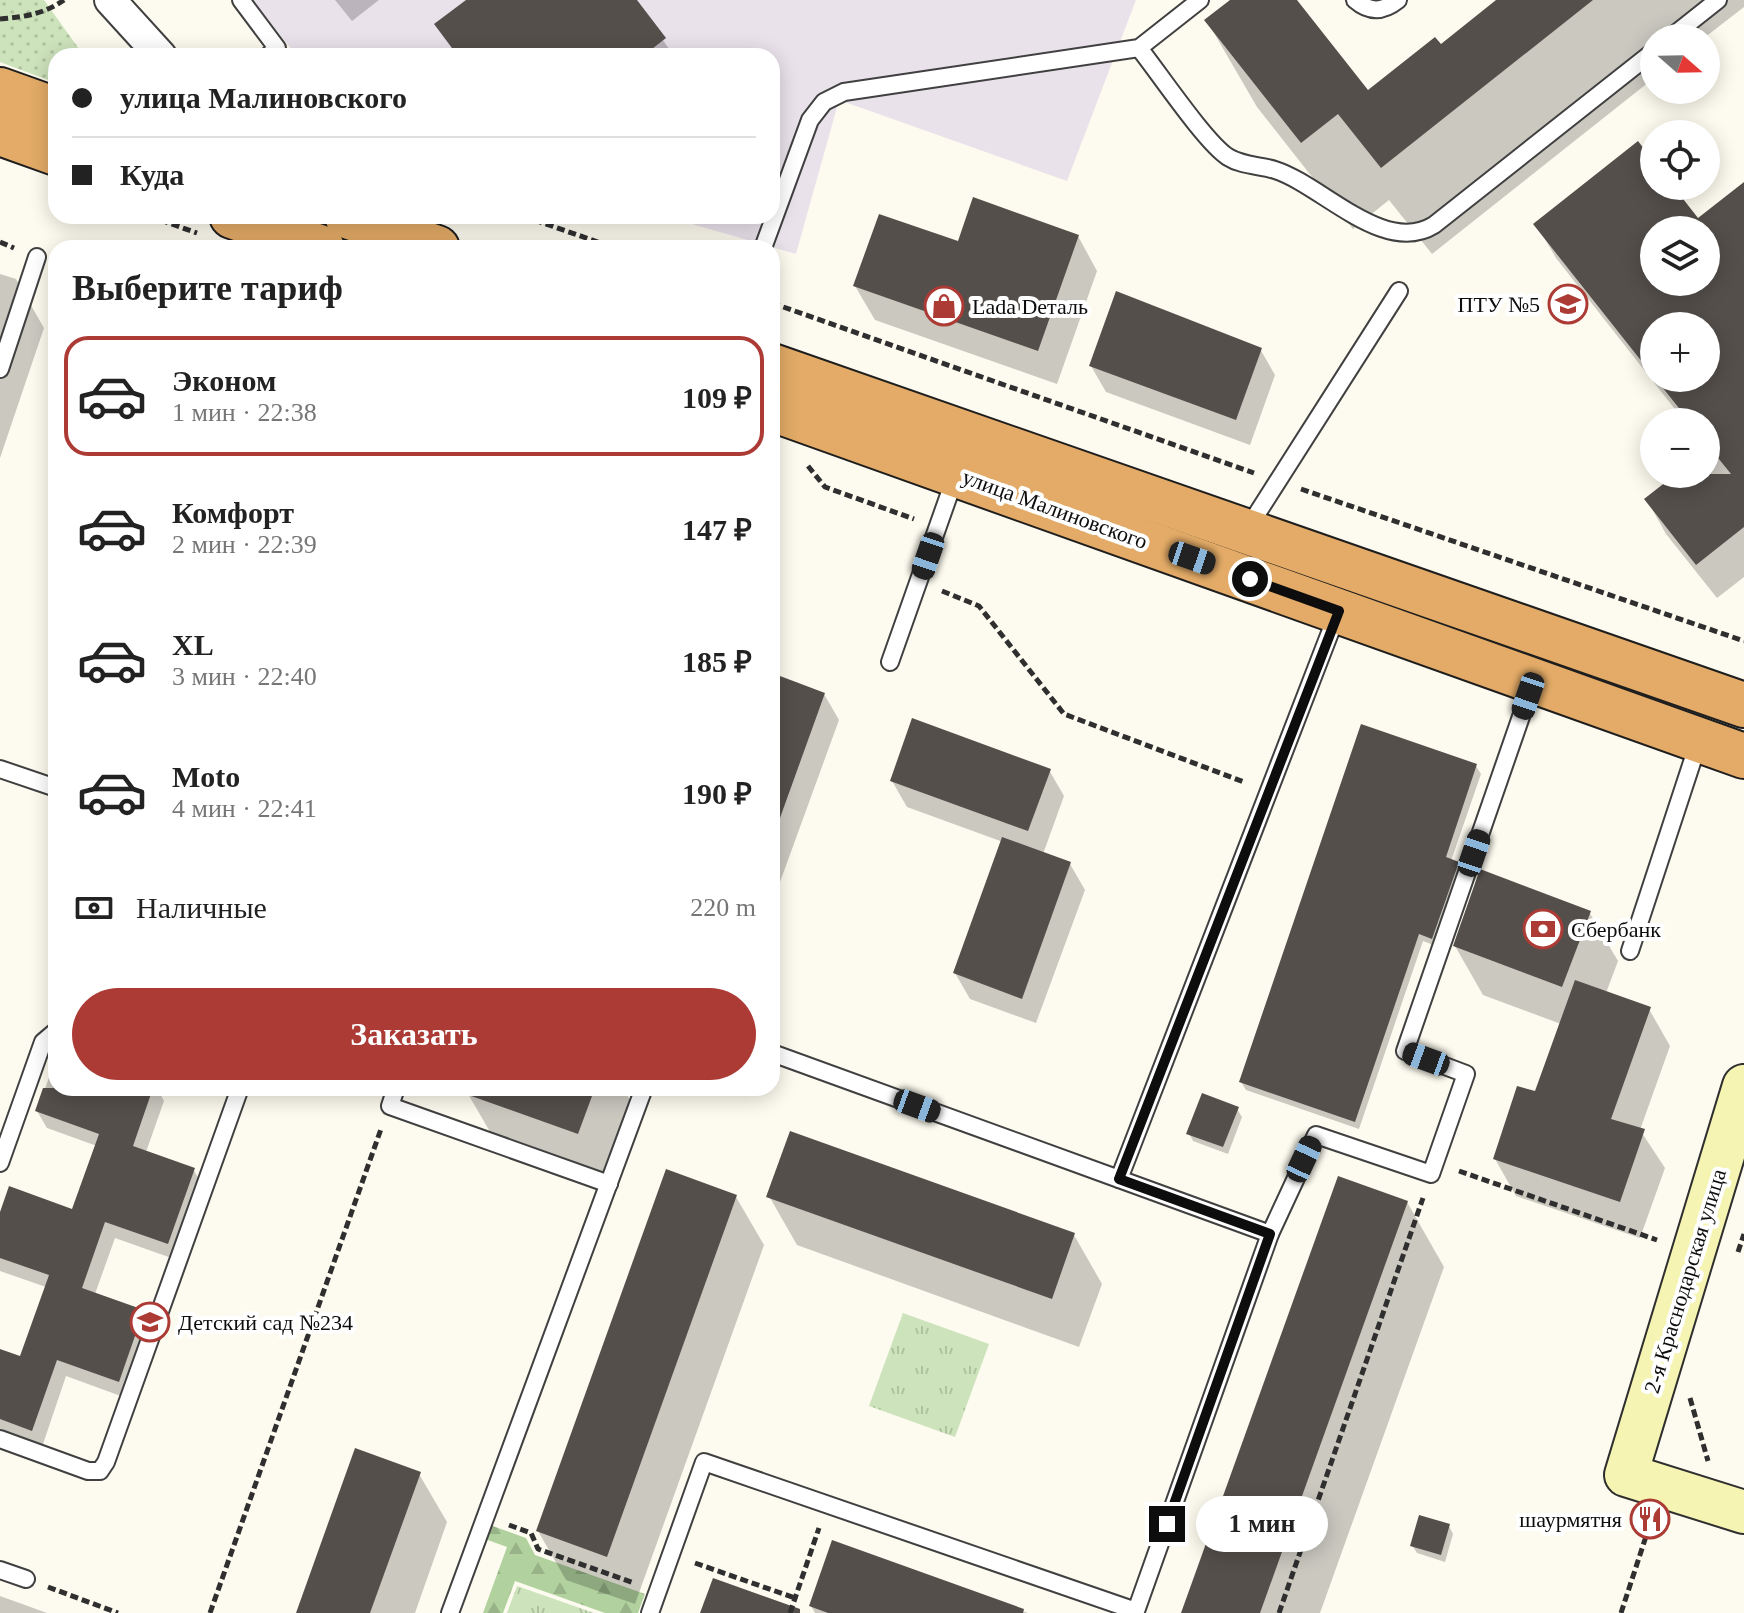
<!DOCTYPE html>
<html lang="ru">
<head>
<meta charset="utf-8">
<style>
	body { margin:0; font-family:Georgia,serif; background:#f2f2f2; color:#222; height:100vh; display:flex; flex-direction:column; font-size:30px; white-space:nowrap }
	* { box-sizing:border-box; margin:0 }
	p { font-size:26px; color:#767676 }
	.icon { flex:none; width:44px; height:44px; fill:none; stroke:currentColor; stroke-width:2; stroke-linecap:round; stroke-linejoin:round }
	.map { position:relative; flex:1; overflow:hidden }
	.sheet { position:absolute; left:48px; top:240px; width:732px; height:856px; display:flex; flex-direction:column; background:#fff; border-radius:24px; box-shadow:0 4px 20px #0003 }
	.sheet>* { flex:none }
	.banner { position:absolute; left:48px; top:48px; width:732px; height:176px; border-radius:24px; box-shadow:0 4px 20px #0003; display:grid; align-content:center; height:176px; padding:0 24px; background:#fff }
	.needle { width:52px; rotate:110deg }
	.fabs { position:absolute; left:1640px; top:24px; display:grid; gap:16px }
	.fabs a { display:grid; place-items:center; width:80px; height:80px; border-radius:50%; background:#fff; box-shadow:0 4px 20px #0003; font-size:40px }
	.end { position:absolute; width:36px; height:36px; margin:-18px; border:10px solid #0d0d0d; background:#fff; box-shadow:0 0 0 4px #fff }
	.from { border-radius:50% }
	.bubble { position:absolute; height:56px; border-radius:28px; background:#fff; box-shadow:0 4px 20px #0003; font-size:26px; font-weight:800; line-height:56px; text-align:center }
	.car { position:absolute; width:24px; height:48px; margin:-24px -12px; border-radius:10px; box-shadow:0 0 6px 2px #0007; background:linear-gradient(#222 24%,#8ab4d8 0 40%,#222 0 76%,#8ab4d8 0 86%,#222 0) }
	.banner b { display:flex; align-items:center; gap:28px; height:76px; font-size:30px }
	.banner b+b { border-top:2px solid #e0e0e0 }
	.banner i { width:20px; height:20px; background:#222 }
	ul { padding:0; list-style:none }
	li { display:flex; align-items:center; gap:24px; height:120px; margin:0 16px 12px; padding:0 8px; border:4px solid transparent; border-radius:24px }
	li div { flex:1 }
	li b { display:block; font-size:30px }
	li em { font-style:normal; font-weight:800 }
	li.current { border-color:#ac3b36 }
	li>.icon { width:72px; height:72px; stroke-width:1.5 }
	h2 { padding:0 24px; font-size:36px; line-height:96px }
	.pay { display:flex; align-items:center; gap:20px; height:88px; padding:0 24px; font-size:30px }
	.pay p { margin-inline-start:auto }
	.action { display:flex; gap:16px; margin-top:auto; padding:16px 24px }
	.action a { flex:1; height:92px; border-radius:48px; background:#ac3b36; color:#fff; font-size:32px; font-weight:800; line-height:92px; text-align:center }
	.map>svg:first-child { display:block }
	.industrial { fill:#eae2eb }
	.grass { fill:url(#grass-dots) }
	.forest { fill:url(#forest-firs) }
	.park { fill:url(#park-tufts) }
	.shadow { fill:#0003; fill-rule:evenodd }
	.building { fill:#544f4b; fill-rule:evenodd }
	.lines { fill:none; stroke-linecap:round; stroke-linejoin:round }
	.lane-casing { stroke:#404040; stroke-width:20 }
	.street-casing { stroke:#404040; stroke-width:34 }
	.secondary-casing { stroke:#2f2f2f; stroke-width:46 }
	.highway-casing { stroke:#1e1e1e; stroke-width:48 }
	.path { stroke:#2f2f2f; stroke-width:5; stroke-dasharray:8 4; stroke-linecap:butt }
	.lane { stroke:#fff; stroke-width:16 }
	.street { stroke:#fff; stroke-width:30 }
	.secondary { stroke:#f5f4b2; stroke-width:42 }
	.highway { stroke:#e3ab67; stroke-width:44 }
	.route { stroke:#0d0d0d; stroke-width:10 }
	.labels { text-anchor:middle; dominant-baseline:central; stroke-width:8; stroke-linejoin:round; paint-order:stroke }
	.poi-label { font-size:22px; fill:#0d0d0d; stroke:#fff; text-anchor:start }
	.street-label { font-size:22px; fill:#0d0d0d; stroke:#fff }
</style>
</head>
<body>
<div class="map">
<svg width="1744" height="1613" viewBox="0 0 1744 1613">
	<defs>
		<pattern id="grass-dots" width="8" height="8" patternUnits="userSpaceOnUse" patternTransform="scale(2)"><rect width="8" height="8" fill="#cde3bc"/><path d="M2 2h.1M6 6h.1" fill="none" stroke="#afc2a0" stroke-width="1.8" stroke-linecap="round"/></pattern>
		<pattern id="forest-firs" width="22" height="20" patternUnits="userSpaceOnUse" patternTransform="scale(2)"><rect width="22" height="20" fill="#b1d29e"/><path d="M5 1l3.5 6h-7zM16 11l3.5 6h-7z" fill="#97b387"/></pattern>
		<pattern id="park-tufts" width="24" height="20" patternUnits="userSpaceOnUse" patternTransform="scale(2)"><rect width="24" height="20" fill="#cde3bc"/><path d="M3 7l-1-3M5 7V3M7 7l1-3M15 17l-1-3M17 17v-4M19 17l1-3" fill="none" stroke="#afc2a0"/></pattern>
	</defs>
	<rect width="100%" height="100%" fill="#fdfbef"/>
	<polygon class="industrial" points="252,0 1136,0 1067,181 839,100 796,254 664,216 772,216 772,56 297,56"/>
	<polygon class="grass" points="0,0 44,0 84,56 56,56 56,83 0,62"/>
	<polygon class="forest" points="490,1525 526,1538 535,1555 645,1594 638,1613 605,1613 515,1581 503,1613 483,1613 507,1547 485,1539"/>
	<g class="park">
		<polygon points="903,1313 989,1344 955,1437 869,1406"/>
		<polygon points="517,1586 594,1613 507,1613"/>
	</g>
	<g class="shadow">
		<polygon points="335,0 379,0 352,21"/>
		<polygon points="469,0 635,0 674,56 457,56 437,25"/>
		<polygon points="1233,0 1295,0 1367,93 1440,47 1499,0 1744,0 1744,7 1704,38 1654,38 1654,78 1432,254 1389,200 1353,229 1257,107 1207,21"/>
		<path d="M1654,165V186H1671L1698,221L1744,184V577L1717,598L1666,534L1647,500L1679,474H1706V422H1685L1556,258L1536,224ZM1654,230H1706V282H1654ZM1654,326H1706V378H1654Z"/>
		<polygon points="1078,236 1097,271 1057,384 875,320 855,286 959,244"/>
		<polygon points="0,274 16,279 44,328 0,458"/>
		<polygon points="1260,349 1275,375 1250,445 1106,392 1091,366"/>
		<polygon points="772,676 824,694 839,720 772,904"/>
		<polygon points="1476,766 1481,774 1451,861 1462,871 1436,946 1423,941 1359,1129 1246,1090 1241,1082"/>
		<polygon points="1049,770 1064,796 1043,854 1070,864 1085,890 1036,1023 970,999 955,973 1003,842 907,807 892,781"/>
		<polygon points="1589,912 1618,961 1606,993 1649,1009 1670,1046 1640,1130 1665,1168 1640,1238 1516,1196 1495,1159 1536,1094 1561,1024 1483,995 1455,946"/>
		<polygon points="56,1058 56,1088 157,1088 164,1101 146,1152 193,1169 203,1186 177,1260 115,1238 95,1294 143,1311 153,1329 129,1399 66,1376 42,1447 0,1432 0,1352 21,1359 46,1287 0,1271 0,1218 73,1211 97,1146 47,1128 37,1111"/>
		<polygon points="470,1088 623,1088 634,1107 606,1182 496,1142 468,1094"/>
		<polygon points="1237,1109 1242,1117 1228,1154 1193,1141 1189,1133"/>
		<polygon points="769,1196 1074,1235 1102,1284 1079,1347 797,1245"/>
		<polygon points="736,1197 764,1245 635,1604 566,1580 538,1531"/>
		<polygon points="1407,1202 1444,1267 1320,1613 1183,1613"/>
		<polygon points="419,1474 447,1522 415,1613 298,1613"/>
		<polygon points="1449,1526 1453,1534 1445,1562 1417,1553 1412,1545"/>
		<polygon points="833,1543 1028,1613 815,1613 811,1606"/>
		<polygon points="0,1596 47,1613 0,1613"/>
	</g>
	<g class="building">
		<polygon points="466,0 637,0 666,38 643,56 458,56 434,24"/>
		<polygon points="1230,0 1297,0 1368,90 1435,37 1441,44 1496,0 1593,0 1381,168 1338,114 1301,143 1204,20"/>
		<path d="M1638,141L1654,162V186H1673L1698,218L1744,182V527L1696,565L1644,499L1676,474H1731L1706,443V422H1690L1655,378H1706V326H1654V377L1533,224ZM1654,230H1706V282H1654Z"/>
		<polygon points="973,197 1079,235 1038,351 853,286 879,214 958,241"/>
		<polygon points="1116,291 1262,348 1236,420 1089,366"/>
		<polygon points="772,673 825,693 776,829 772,828"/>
		<polygon points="912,718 1051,769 1028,831 890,781"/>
		<polygon points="1361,724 1477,764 1446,857 1459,862 1432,939 1419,934 1355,1122 1239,1082"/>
		<polygon points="1002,837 1071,862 1022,999 953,973"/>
		<polygon points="1480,869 1591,911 1562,987 1453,946"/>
		<polygon points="1575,980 1651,1007 1611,1119 1645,1129 1620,1202 1493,1159 1517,1086 1535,1091"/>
		<polygon points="43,1088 153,1088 133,1146 195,1168 168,1244 105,1222 82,1288 144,1310 119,1382 57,1360 32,1431 0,1419 0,1349 20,1356 49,1275 0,1258 0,1212 9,1186 72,1209 99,1134 35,1111"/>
		<polygon points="461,1088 595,1088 578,1134 460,1092"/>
		<polygon points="1202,1093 1239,1107 1223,1147 1186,1134"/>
		<polygon points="790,1131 1075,1233 1052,1299 766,1197"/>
		<polygon points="666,1169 737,1195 607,1557 536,1531"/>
		<polygon points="1338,1176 1408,1201 1260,1613 1181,1613"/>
		<polygon points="355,1448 421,1472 370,1613 296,1613"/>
		<polygon points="1419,1515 1450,1524 1441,1555 1410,1546"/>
		<polygon points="832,1540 1024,1609 1023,1613 828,1613 809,1606"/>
		<polygon points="713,1578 800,1609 800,1613 700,1613"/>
	</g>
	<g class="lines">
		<g class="lane-casing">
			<g id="lane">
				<polyline points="241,0 277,48 268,56"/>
				<path d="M1355,0C1370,13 1383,12 1398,0"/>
				<polyline points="1670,38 1718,0"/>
				<path d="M1139,48C1159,73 1205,142 1228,157C1242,166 1260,165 1275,170C1322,185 1384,256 1434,225L1654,51"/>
				<polyline points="763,248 810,120 824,102 844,92 1139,48 1200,0"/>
				<polyline points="0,369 37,257"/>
				<polyline points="1246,531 1399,291"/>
				<polyline points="890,662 956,475"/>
				<polyline points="0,769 56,788"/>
				<polyline points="1630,951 1699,741"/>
				<polyline points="772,1053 1119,1179 1338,612"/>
				<polyline points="396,1088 390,1106 609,1184"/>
				<polyline points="0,1163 43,1042 56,1031"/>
				<polyline points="1270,1234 1316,1135 1431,1174 1466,1074 1405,1051 1533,682"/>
				<polyline points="0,1439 88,1471 100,1471 106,1462 240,1088"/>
				<polyline points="0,1570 26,1579"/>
				<polyline points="450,1613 644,1088"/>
				<polyline points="650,1613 704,1462 1136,1611 1270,1234 1119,1179"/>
			</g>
		</g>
		<g class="street-casing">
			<polyline id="street" points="110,0 161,56"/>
		</g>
		<g class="secondary-casing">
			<polyline id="secondary" points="1744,1086 1626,1475 1744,1512"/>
		</g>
		<g class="highway-casing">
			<g id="highway">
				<polyline points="0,90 56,110"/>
				<polyline points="0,133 56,153"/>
				<polyline points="232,216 322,248"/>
				<polyline points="347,216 437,248"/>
				<polyline points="772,366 1744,705"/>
				<polyline points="772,409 1744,756"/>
			</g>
		</g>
		<g class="path">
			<path d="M0,19C24,17 44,14 64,0"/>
			<polyline points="149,216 197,233"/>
			<polyline points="523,216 615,248"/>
			<polyline points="0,242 14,248"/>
			<polyline points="772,303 1254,473"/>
			<polyline points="808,466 825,487 914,519"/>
			<polyline points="1301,489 1744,641"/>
			<polyline points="942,591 979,606 1064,714 1244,782"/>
			<polyline points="1459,1171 1657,1240"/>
			<polyline points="1738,1252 1744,1234"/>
			<polyline points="1690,1398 1708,1461"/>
			<polyline points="509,1525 531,1533 538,1549 634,1583"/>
			<polyline points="695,1563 795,1598"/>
			<polyline points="48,1587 118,1613"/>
			<polyline points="210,1613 381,1129"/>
			<polyline points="790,1613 819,1528"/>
			<polyline points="1279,1613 1423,1198"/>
			<polyline points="1621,1613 1651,1521"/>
		</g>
		<use href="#lane" class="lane"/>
		<use href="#street" class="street"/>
		<use href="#secondary" class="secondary"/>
		<use href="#highway" class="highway"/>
	</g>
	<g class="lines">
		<polyline class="route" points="1167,1524 1270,1234 1119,1179 1339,611 1250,579"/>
	</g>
	<defs>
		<g id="university-ring" transform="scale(2)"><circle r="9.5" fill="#fff" stroke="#ac3b36" stroke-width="1.5"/><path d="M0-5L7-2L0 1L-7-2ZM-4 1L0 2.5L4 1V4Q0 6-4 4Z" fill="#ac3b36"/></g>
		<g id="shop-ring" transform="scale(2)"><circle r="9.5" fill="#fff" stroke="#ac3b36" stroke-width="1.5"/><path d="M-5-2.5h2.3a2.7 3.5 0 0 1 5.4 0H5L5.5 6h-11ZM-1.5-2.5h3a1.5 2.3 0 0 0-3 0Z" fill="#ac3b36"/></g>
		<g id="bank-ring" transform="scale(2)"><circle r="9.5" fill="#fff" stroke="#ac3b36" stroke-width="1.5"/><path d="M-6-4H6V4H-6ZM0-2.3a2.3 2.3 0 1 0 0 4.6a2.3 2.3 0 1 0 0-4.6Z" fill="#ac3b36"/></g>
		<g id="school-ring" transform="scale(2)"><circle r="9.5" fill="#fff" stroke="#ac3b36" stroke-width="1.5"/><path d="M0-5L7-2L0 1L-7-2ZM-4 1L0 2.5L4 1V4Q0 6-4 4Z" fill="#ac3b36"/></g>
		<g id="restaurant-ring" transform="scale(2)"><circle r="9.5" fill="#fff" stroke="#ac3b36" stroke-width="1.5"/><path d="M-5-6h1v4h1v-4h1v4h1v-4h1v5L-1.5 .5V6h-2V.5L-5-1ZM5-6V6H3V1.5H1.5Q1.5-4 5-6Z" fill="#ac3b36"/></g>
	</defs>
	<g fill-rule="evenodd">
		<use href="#university-ring" x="1568" y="304"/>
		<use href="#shop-ring" x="944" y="306"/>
		<use href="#bank-ring" x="1543" y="929"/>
		<use href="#school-ring" x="150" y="1322"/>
		<use href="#restaurant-ring" x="1650" y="1519"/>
	</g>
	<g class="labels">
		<g class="poi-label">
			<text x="1540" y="304" text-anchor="end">ПТУ №5</text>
			<text x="972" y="306">Lada Dеталь</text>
			<text x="1571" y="929">Сбербанк</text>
			<text x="178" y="1322">Детский сад №234</text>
			<text x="1622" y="1519" text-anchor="end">шаурмятня</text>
		</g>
		<g class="street-label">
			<text transform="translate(1055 509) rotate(20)">улица Малиновского</text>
			<text transform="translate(1685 1281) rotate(-73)">2-я Краснодарская улица</text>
		</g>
	</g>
</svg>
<div class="fabs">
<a><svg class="needle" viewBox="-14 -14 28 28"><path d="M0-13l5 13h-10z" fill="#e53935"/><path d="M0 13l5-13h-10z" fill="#767676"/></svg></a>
<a><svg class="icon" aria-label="locate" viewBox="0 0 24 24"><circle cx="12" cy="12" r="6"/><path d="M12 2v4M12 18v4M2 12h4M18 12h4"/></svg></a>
<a><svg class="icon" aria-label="layers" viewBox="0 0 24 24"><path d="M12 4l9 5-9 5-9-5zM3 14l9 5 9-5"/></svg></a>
<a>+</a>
<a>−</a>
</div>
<i class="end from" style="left:1250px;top:579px"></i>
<i class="end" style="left:1167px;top:1524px"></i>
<div class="bubble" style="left:1196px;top:1496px;width:132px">1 мин</div>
<i class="car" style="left:928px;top:556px;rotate:199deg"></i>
<i class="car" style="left:1192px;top:558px;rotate:109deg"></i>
<i class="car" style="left:1528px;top:696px;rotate:199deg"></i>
<i class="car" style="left:1474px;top:853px;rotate:19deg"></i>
<i class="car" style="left:1426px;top:1059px;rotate:290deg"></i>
<i class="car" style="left:917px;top:1106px;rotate:110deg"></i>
<i class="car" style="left:1304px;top:1159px;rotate:25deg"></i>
<div class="banner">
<b><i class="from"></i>улица Малиновского</b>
<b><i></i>Куда</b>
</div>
<section class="sheet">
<h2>Выберите тариф</h2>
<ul>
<li class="current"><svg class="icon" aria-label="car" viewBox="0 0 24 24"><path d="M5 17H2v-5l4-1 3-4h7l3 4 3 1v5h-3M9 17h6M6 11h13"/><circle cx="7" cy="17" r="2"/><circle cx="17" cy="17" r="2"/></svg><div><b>Эконом</b><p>1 мин · 22:38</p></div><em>109 ₽</em></li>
<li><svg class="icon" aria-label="car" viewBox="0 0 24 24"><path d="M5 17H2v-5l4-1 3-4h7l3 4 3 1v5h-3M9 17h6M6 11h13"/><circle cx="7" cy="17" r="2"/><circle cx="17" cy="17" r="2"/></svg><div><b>Комфорт</b><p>2 мин · 22:39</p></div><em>147 ₽</em></li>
<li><svg class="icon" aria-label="car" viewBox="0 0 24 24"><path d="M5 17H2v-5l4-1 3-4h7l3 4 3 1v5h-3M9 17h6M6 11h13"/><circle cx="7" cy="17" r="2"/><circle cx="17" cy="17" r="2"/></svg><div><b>XL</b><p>3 мин · 22:40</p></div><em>185 ₽</em></li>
<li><svg class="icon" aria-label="car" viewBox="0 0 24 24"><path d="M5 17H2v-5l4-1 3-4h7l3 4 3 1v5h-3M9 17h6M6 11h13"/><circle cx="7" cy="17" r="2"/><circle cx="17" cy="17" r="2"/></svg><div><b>Moto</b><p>4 мин · 22:41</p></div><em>190 ₽</em></li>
</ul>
<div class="pay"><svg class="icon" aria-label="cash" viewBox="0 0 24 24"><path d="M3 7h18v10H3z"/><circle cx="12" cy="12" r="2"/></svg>Наличные<p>220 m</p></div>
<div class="action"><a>Заказать</a></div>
</section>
</div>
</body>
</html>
